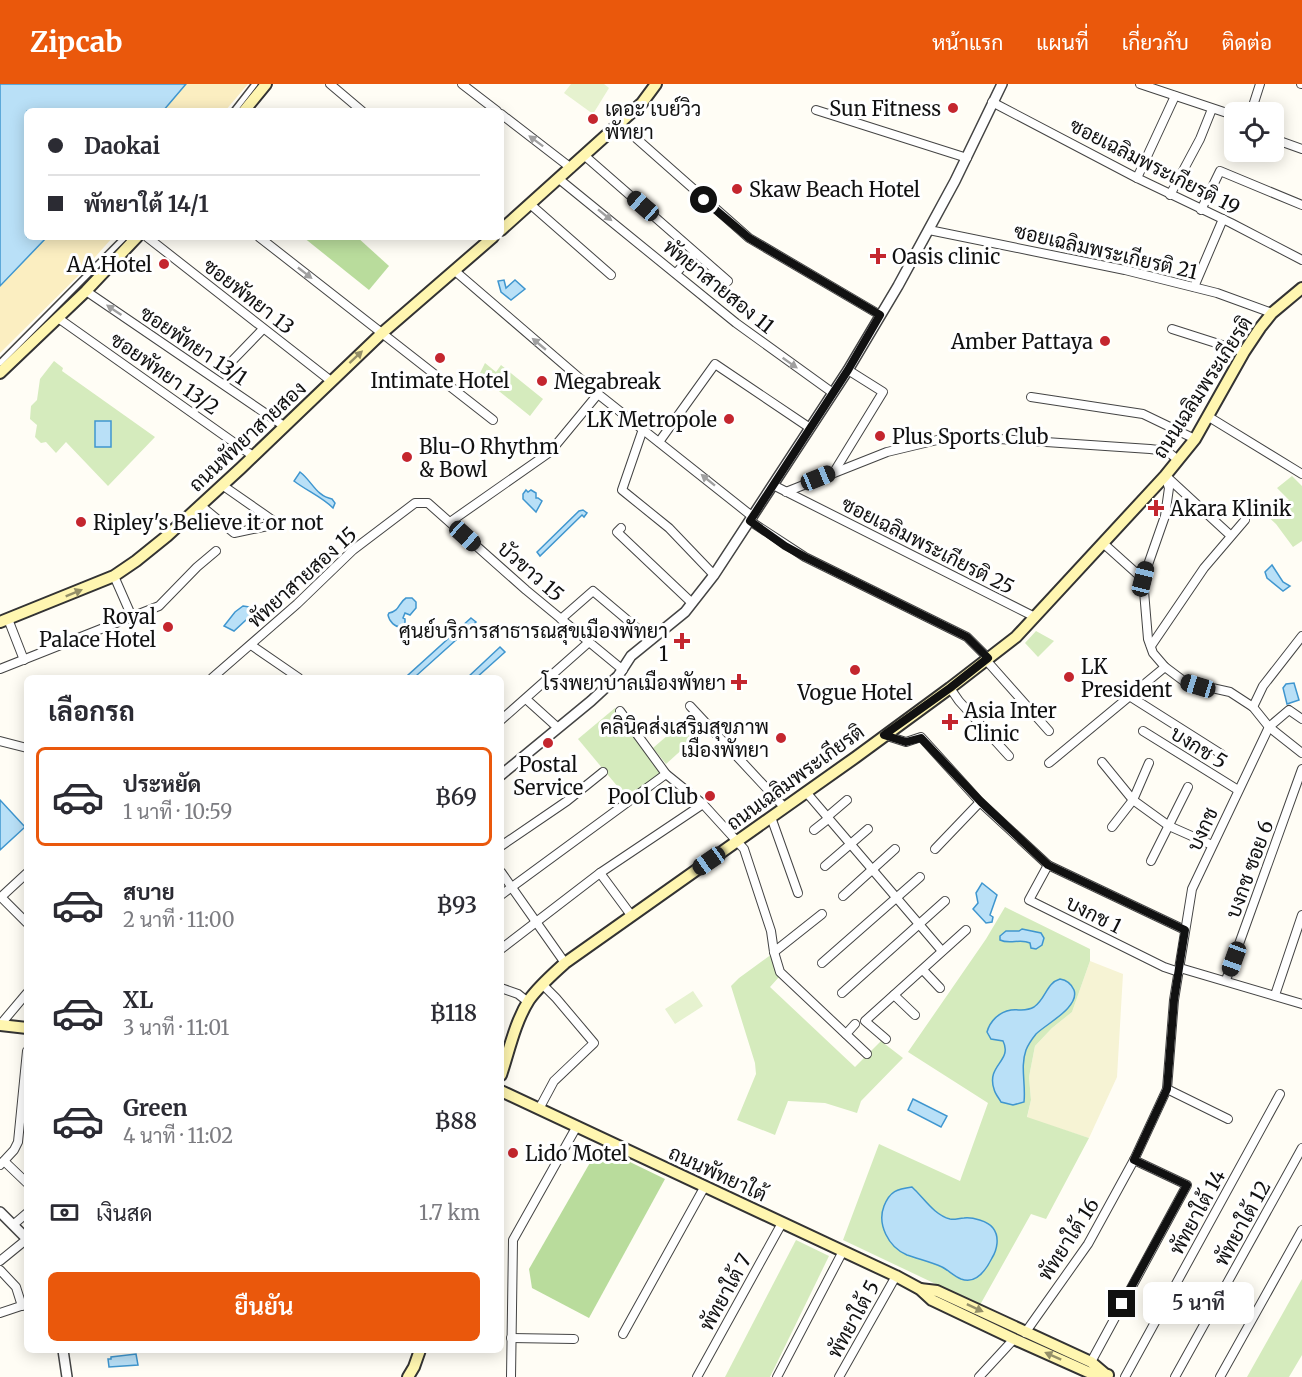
<!DOCTYPE html>
<html lang="th">
<head>
<meta charset="utf-8">
<style>
	body { margin:0; font-family:Merriweather,Sarabun,serif; background:#f7f7f7; color:#2b2b33; height:100vh; display:flex; flex-direction:column; font-size:22px; white-space:nowrap }
	* { box-sizing:border-box; margin:0 }
	p { font-size:20px; color:#7c7c81 }
	.icon { flex:none; width:33px; height:33px; fill:none; stroke:currentColor; stroke-width:2; stroke-linecap:round; stroke-linejoin:round }
	.map { position:relative; flex:1; overflow:hidden }
	.panel { position:absolute; left:24px; top:591px; width:480px; height:678px; display:flex; flex-direction:column; background:#fff; border-radius:9px; box-shadow:0 3px 15px #0003 }
	.panel>* { flex:none }
	.hud { position:absolute; left:24px; top:24px; width:480px; height:132px; border-radius:9px; box-shadow:0 3px 15px #0003; display:grid; align-content:center; height:132px; padding:0 24px; background:#fff }
	.buttons { position:absolute; left:1224px; top:18px; display:grid; gap:12px }
	.buttons a { display:grid; place-items:center; width:60px; height:60px; border-radius:9px; background:#fff; box-shadow:0 3px 15px #0003; font-size:30px }
	.end { position:absolute; width:27px; height:27px; margin:-14px; border:8px solid #111; background:#fff; box-shadow:0 0 0 3px #fff }
	.from { border-radius:50% }
	.bubble { position:absolute; height:42px; border-radius:9px; background:#fff; box-shadow:0 3px 15px #0003; font-size:20px; font-weight:600; line-height:42px; text-align:center }
	.car { position:absolute; width:18px; height:36px; margin:-18px -9px; border-radius:8px; box-shadow:0 0 4px 2px #0007; background:linear-gradient(#222 24%,#8ab4d8 0 40%,#222 0 76%,#8ab4d8 0 86%,#222 0) }
	.hud b { display:flex; align-items:center; gap:21px; height:57px; font-size:22px }
	.hud b+b { border-top:2px solid #e1e1e2 }
	.hud i { width:15px; height:15px; background:#2b2b33 }
	ul { padding:0; list-style:none }
	li { display:flex; align-items:center; gap:18px; height:99px; margin:0 12px 9px; padding:0 12px; border:3px solid transparent; border-radius:9px }
	li div { flex:1 }
	li b { display:block; font-size:22px }
	li em { font-style:normal; font-weight:600 }
	li.current { border-color:#ea580c }
	li>.icon { width:54px; height:54px; stroke-width:1.5 }
	h2 { padding:0 24px; font-size:27px; line-height:72px }
	.pay { display:flex; align-items:center; gap:15px; height:66px; padding:0 24px; font-size:22px }
	.pay p { margin-inline-start:auto }
	.cta { display:flex; gap:12px; margin-top:auto; padding:12px 24px }
	.cta a { flex:1; height:69px; border-radius:9px; background:#ea580c; color:#fff; font-size:24px; font-weight:600; line-height:69px; text-align:center }
	header { display:flex; align-items:center; gap:36px; box-sizing:border-box; height:84px; padding:0 30px; background:#ea580c; color:#fff }
	header strong { font-size:28px }
	nav { display:flex; gap:33px; margin-inline-start:auto; font-size:21px }
	.map>svg:first-child { display:block }
	.farmland { fill:#f6f3d4 }
	.green { fill:#d5ebbd }
	.forest { fill:#b9dc9c }
	.sand { fill:#fbeec1 }
	.pitch { fill:#e6f2cf }
	.water { fill:#b9e0f7; stroke:#3f96cf; stroke-width:1.5 }
	.lines { fill:none; stroke-linecap:round; stroke-linejoin:round }
	.pedestrian-casing { stroke:#444; stroke-width:8 }
	.minor-casing { stroke:#444; stroke-width:10 }
	.tertiary-casing { stroke:#444; stroke-width:12 }
	.secondary-casing { stroke:#333; stroke-width:14 }
	.pedestrian { stroke:#fff; stroke-width:5 }
	.minor { stroke:#fff; stroke-width:8 }
	.tertiary { stroke:#fff; stroke-width:9 }
	.secondary { stroke:#fff6b0; stroke-width:10 }
	.oneway { fill:#a0a0a0 }
	.oneway2 { fill:#948f68 }
	.route { stroke:#111; stroke-width:8 }
	.poi-dot { fill:#c4262e; stroke:#fff; stroke-width:2 }
	.labels { text-anchor:middle; dominant-baseline:central; stroke-width:6; stroke-linejoin:round; paint-order:stroke }
	.poi-label { font-size:20px; fill:#111; stroke:#fff; text-anchor:start }
	.street-label { font-size:20px; fill:#111; stroke:#fff }
</style>
</head>
<body>
<header>
<strong>Zipcab</strong>
<nav><a>หน้าแรก</a><a>แผนที่</a><a>เกี่ยวกับ</a><a>ติดต่อ</a></nav>
</header>
<div class="map">
<svg width="1302" height="1293" viewBox="0 0 1302 1293">
	<rect width="100%" height="100%" fill="#fffdf5"/>
	<polygon class="farmland" points="1090,877 1123,890 1117,993 1089,1054 1027,1034 1031,1016 1029,993 1035,962 1052,944 1072,928"/>
	<g class="green">
		<polygon points="54,277 63,284 62,287 155,353 108,402 66,358 56,369 46,358 41,359 35,353 37,341 30,335 31,322 37,316 40,295"/>
		<polygon points="485,279 496,288 501,281 543,315 530,332 479,291"/>
		<polygon points="1292,392 1302,402 1302,457 1293,463 1276,440 1263,428 1289,416 1277,404"/>
		<polygon points="1036,547 1054,557 1038,573 1025,559"/>
		<polygon points="615,624 662,687 662,691 628,715 578,655"/>
		<polygon points="683,638 697,652 666,680 653,664"/>
		<polygon points="1005,823 1090,865 1090,877 1072,928 1052,944 1035,962 1029,993 1031,1016 1027,1033 1089,1054 1046,1135 1031,1130 980,1221 843,1156 879,1060 960,1097 988,1019 908,968 986,855"/>
		<polygon points="772,870 776,891 779,893 770,903 855,983 881,957 903,974 861,1017 857,1029 825,1019 788,1017 775,1051 737,1036 756,990 755,979 731,902 739,894"/>
		<polygon points="796,1156 829,1172 770,1293 725,1293"/>
		<polygon points="1302,1195 1302,1271 1289,1293 1247,1293"/>
	</g>
	<g class="forest">
		<polygon points="303,153 357,153 389,182 369,206"/>
		<polygon points="599,1063 665,1095 589,1234 532,1204 529,1185"/>
	</g>
	<g class="sand">
		<polygon points="186,0 248,0 225,27 163,27"/>
		<polygon points="47,153 113,153 78,192 0,269 0,202"/>
	</g>
	<g class="pitch">
		<polygon points="571,0 604,0 609,4 593,30 564,9"/>
		<polygon points="693,907 703,922 675,940 665,925"/>
	</g>
	<g class="water">
		<polygon points="0,0 186,0 163,27 27,27 27,153 47,153 0,202"/>
		<polygon points="504,196 506,204 515,196 525,205 511,216 501,208 498,197"/>
		<rect x="95" y="337" width="16" height="26"/>
		<path d="M300,388C312,397 316,412 332,415L335,419L333,424C322,413 307,407 294,397Z"/>
		<polygon points="526,406 528,408 531,406 536,409 536,414 538,414 542,417 536,428 523,415 523,410"/>
		<polygon points="583,426 587,429 584,433 582,431 540,472 537,468 579,427"/>
		<polygon points="1272,481 1283,498 1290,502 1283,507 1267,494 1265,488"/>
		<path d="M406,514H412L416,518V524L410,531L405,529L403,534L405,535V540L402,543C395,544 389,537 388,531L389,529C400,527 398,519 406,514Z"/>
		<polygon points="243,522 256,524 260,528 255,536 246,536 234,547 224,542 235,528"/>
		<polygon points="471,534 476,538 417,591 419,594 410,594 407,592"/>
		<polygon points="500,563 505,568 476,594 467,594"/>
		<polygon points="1294,599 1299,616 1287,620 1283,604 1286,600"/>
		<polygon points="0,716 25,743 0,766"/>
		<polygon points="982,799 997,811 990,831 993,833 992,838 986,839 973,825 978,819 976,809"/>
		<path d="M1022,845L1041,849L1044,854L1042,861L1036,865L1031,864L1030,859C1020,854 1010,861 1000,856V852L1006,847H1019Z"/>
		<path d="M1060,895C1066,896 1071,899 1074,906C1080,923 1046,940 1036,950C1032,955 1028,961 1026,966C1020,983 1026,1000 1024,1018L1013,1021L1001,1018C999,1014 995,1010 994,1005C986,981 1013,977 1003,957L991,955L987,948C990,937 999,928 1011,926C1019,925 1026,928 1034,923C1046,915 1046,899 1060,895Z"/>
		<polygon points="913,1015 947,1032 941,1043 908,1026"/>
		<path d="M912,1103C924,1114 934,1131 950,1135C955,1136 959,1134 964,1134C972,1133 988,1137 993,1144C1000,1153 997,1166 992,1174C986,1186 976,1201 961,1195C954,1192 948,1186 942,1183C931,1178 918,1175 907,1171C888,1163 877,1140 884,1122C890,1107 897,1105 912,1103Z"/>
		<polygon points="136,1270 138,1281 109,1283 108,1275 111,1275 111,1273"/>
	</g>
	<g class="lines">
		<g class="pedestrian-casing">
			<g id="pedestrian">
				<polyline points="234,27 255,0"/>
				<polyline points="0,279 125,153"/>
			</g>
		</g>
		<g class="minor-casing">
			<g id="minor">
				<polyline points="330,0 362,27"/>
				<polyline points="462,0 497,27"/>
				<polyline points="1140,0 1227,29"/>
				<polyline points="1301,0 1302,0"/>
				<polyline points="992,18 1137,94 1231,139 1302,176"/>
				<polyline points="816,26 967,74"/>
				<polyline points="1251,28 1260,0"/>
				<polyline points="501,30 571,84"/>
				<polyline points="620,40 749,154 880,231"/>
				<polyline points="1274,55 1302,65"/>
				<polyline points="585,72 728,197"/>
				<polyline points="1137,94 1175,12"/>
				<polyline points="559,95 736,239 833,309"/>
				<polyline points="1170,111 1200,55 1212,25"/>
				<polyline points="530,120 611,191"/>
				<polyline points="1201,126 1220,87 1302,121"/>
				<polyline points="929,146 1125,186 1217,209 1272,229"/>
				<polyline points="147,153 331,297"/>
				<polyline points="259,153 493,336"/>
				<polyline points="455,187 598,310 753,433"/>
				<polyline points="676,189 695,169"/>
				<polyline points="1194,203 1223,135"/>
				<polyline points="86,207 284,342"/>
				<polyline points="58,234 253,372"/>
				<polyline points="1172,245 1244,268"/>
				<polyline points="233,276 263,245"/>
				<polyline points="1031,313 1143,330 1195,355"/>
				<polyline points="1209,333 1302,390"/>
				<polyline points="643,345 622,406 669,444 714,491"/>
				<polyline points="659,358 715,280 810,344"/>
				<polyline points="834,388 883,308 848,286"/>
				<polyline points="1165,392 1169,404 1165,432 1143,495 1148,555 1153,569 1165,583 1185,598 1230,608 1253,623 1269,643 1302,669"/>
				<polyline points="1167,393 1230,451"/>
				<polyline points="773,401 1035,533"/>
				<polyline points="786,408 887,368 954,352 1150,365 1167,367 1178,376"/>
				<polyline points="200,421 234,449 278,440 222,401"/>
				<polyline points="750,437 805,473 967,553 988,574"/>
				<polyline points="450,438 550,368 598,310"/>
				<polyline points="621,444 617,448 692,519"/>
				<polyline points="1104,460 1143,495"/>
				<polyline points="114,492 132,533"/>
				<polyline points="8,535 24,576"/>
				<polyline points="561,535 593,507 651,556"/>
				<polyline points="251,561 299,594"/>
				<polyline points="1151,562 1204,484 1245,436"/>
				<polyline points="986,576 1049,647"/>
				<polyline points="0,585 159,522 197,483 216,467"/>
				<polyline points="212,594 297,520 353,466 415,419 428,419 526,506 623,586"/>
				<polyline points="950,604 959,617 1009,672"/>
				<polyline points="1131,613 1221,670"/>
				<polyline points="526,615 557,643"/>
				<polyline points="690,622 784,723"/>
				<polyline points="1253,623 1263,602 1302,552"/>
				<polyline points="620,627 666,690 703,720 744,765 771,847 774,868 780,888 867,970"/>
				<polyline points="501,636 589,558"/>
				<polyline points="1143,647 1238,706"/>
				<polyline points="884,651 906,658 921,653 980,718 1048,781 1185,846"/>
				<polyline points="0,657 27,664"/>
				<polyline points="1102,678 1133,716 1169,742 1212,761"/>
				<polyline points="1049,679 1165,583"/>
				<polyline points="806,708 942,867"/>
				<polyline points="771,733 798,809"/>
				<polyline points="827,733 847,716"/>
				<polyline points="1112,743 1133,716 1149,679"/>
				<polyline points="814,746 828,735"/>
				<polyline points="501,762 567,717 603,688"/>
				<polyline points="935,765 980,718"/>
				<polyline points="1151,777 1188,703"/>
				<polyline points="1048,781 1029,816 1164,883 1179,888"/>
				<polyline points="825,782 868,745"/>
				<polyline points="501,788 565,879"/>
				<polyline points="27,789 1,813 27,839"/>
				<polyline points="600,789 631,831"/>
				<polyline points="501,811 666,690"/>
				<polyline points="843,812 895,765"/>
				<polyline points="501,865 600,789 703,720"/>
				<polyline points="774,868 822,830"/>
				<polyline points="822,879 920,793"/>
				<polyline points="1180,884 1302,920"/>
				<polyline points="923,886 940,904"/>
				<polyline points="1226,896 1302,685"/>
				<polyline points="501,904 518,910 528,918"/>
				<polyline points="842,909 945,817"/>
				<polyline points="894,911 915,931"/>
				<polyline points="1275,911 1302,831"/>
				<polyline points="0,941 27,909"/>
				<polyline points="846,950 855,940"/>
				<polyline points="886,955 865,937 966,846"/>
				<polyline points="1167,1005 1228,1035"/>
				<polyline points="539,1025 554,997 594,959 556,914 542,900"/>
				<polyline points="4,1077 27,1099"/>
				<polyline points="0,1081 14,1066 18,1058 27,967"/>
				<polyline points="13,1141 27,1129"/>
				<polyline points="0,1177 27,1155"/>
				<polyline points="0,1186 16,1203 22,1222"/>
				<polyline points="0,1229 27,1220"/>
				<polyline points="1025,1249 1088,1160 1134,1076 1167,1005 1174,916 1192,805 1269,643 1289,626 1302,635"/>
				<polyline points="623,1250 705,1102"/>
				<polyline points="511,1254 574,1255"/>
				<polyline points="1091,1278 1187,1101 1134,1076"/>
				<polyline points="511,1293 513,1156 577,1042"/>
				<polyline points="697,1293 782,1139"/>
				<polyline points="777,1293 843,1167"/>
				<polyline points="839,1293 896,1192"/>
				<polyline points="979,1293 1014,1255"/>
				<polyline points="1125,1293 1280,1010"/>
				<polyline points="1175,1293 1302,1064"/>
				<polyline points="1220,1293 1302,1146"/>
			</g>
		</g>
		<g class="tertiary-casing">
			<g id="tertiary">
				<polyline points="501,691 591,617 618,592 631,572 685,528 714,491 848,286 898,202 955,97 1002,0"/>
				<polyline points="0,1128 27,1155"/>
				<polyline points="63,1266 67,1293"/>
			</g>
		</g>
		<g class="secondary-casing">
			<g id="secondary">
				<polyline points="244,27 266,0"/>
				<polyline points="501,146 642,19 656,0"/>
				<polyline points="0,289 86,207 137,153"/>
				<polyline points="0,538 114,492 136,477 167,452 241,384 381,250 493,153"/>
				<polyline points="0,941 27,944"/>
				<path d="M501,991C509,967 515,938 529,916C539,902 552,891 565,879L856,673L950,604L1016,553L1165,392L1195,355L1244,268L1260,244L1272,229L1302,204"/>
				<polyline points="501,1007 896,1192 920,1205 932,1216 1014,1255 1088,1288 1108,1291"/>
				<polyline points="920,1205 937,1207 1091,1278 1104,1289"/>
				<polyline points="408,1293 414,1283 420,1266"/>
			</g>
		</g>
		<use href="#pedestrian" class="pedestrian"/>
		<use href="#minor" class="minor"/>
		<use href="#tertiary" class="tertiary"/>
		<use href="#secondary" class="secondary"/>
	</g>
	<defs><path id="oneway-solid" d="M-6-.8H1V-3.2L6.5 0L1 3.2V.8H-6Z" transform="scale(1.5)"/></defs>
	<g class="oneway">
		<use href="#oneway-solid" transform="translate(536 57) rotate(-143)"/>
		<use href="#oneway-solid" transform="translate(605 131) rotate(39)"/>
		<use href="#oneway-solid" transform="translate(305 189) rotate(38)"/>
		<use href="#oneway-solid" transform="translate(114 226) rotate(-146)"/>
		<use href="#oneway-solid" transform="translate(539 260) rotate(-140)"/>
		<use href="#oneway-solid" transform="translate(790 279) rotate(35)"/>
		<use href="#oneway-solid" transform="translate(708 396) rotate(-141)"/>
	</g>
	<g class="oneway2">
		<use href="#oneway-solid" transform="translate(356 273) rotate(-43)"/>
		<use href="#oneway-solid" transform="translate(74 509) rotate(-22)"/>
		<use href="#oneway-solid" transform="translate(975 1224) rotate(25)"/>
		<use href="#oneway-solid" transform="translate(1053 1272) rotate(-156)"/>
	</g>
	<g class="lines">
		<polyline class="route" points="704,116 749,154 880,231 848,286 750,437 785,462 805,473 967,553 988,574 950,604 884,651 906,658 921,654 981,718 1048,781 1185,846 1174,916 1167,1005 1134,1076 1187,1101 1122,1220"/>
	</g>
	<g class="poi-dot">
		<circle cx="953" cy="24" r="6"/>
		<circle cx="593" cy="35" r="6"/>
		<circle cx="737" cy="105" r="6"/>
		<path d="M875 163h6v6h6v6h-6v6h-6v-6h-6v-6h6z"/>
		<circle cx="164" cy="180" r="6"/>
		<circle cx="1105" cy="257" r="6"/>
		<circle cx="440" cy="274" r="6"/>
		<circle cx="542" cy="297" r="6"/>
		<circle cx="729" cy="335" r="6"/>
		<circle cx="880" cy="352" r="6"/>
		<circle cx="407" cy="373" r="6"/>
		<path d="M1153 415h6v6h6v6h-6v6h-6v-6h-6v-6h6z"/>
		<circle cx="81" cy="438" r="6"/>
		<circle cx="168" cy="543" r="6"/>
		<path d="M679 548h6v6h6v6h-6v6h-6v-6h-6v-6h6z"/>
		<circle cx="855" cy="586" r="6"/>
		<circle cx="1069" cy="593" r="6"/>
		<path d="M736 589h6v6h6v6h-6v6h-6v-6h-6v-6h6z"/>
		<path d="M947 629h6v6h6v6h-6v6h-6v-6h-6v-6h6z"/>
		<circle cx="781" cy="654" r="6"/>
		<circle cx="548" cy="659" r="6"/>
		<circle cx="710" cy="712" r="6"/>
		<circle cx="513" cy="1069" r="6"/>
	</g>
	<g class="labels">
		<g class="poi-label">
			<text x="605" y="24">เดอะ เบย์วิว<tspan x="605" dy="23">พัทยา</tspan></text>
			<text x="941" y="24" text-anchor="end">Sun Fitness</text>
			<text x="749" y="105">Skaw Beach Hotel</text>
			<text x="892" y="172">Oasis clinic</text>
			<text x="152" y="180" text-anchor="end">AA Hotel</text>
			<text x="1093" y="257" text-anchor="end">Amber Pattaya</text>
			<text x="440" y="296" text-anchor="middle">Intimate Hotel</text>
			<text x="554" y="297">Megabreak</text>
			<text x="717" y="335" text-anchor="end">LK Metropole</text>
			<text x="892" y="352">Plus Sports Club</text>
			<text x="419" y="362">Blu-O Rhythm<tspan x="419" dy="23">&amp; Bowl</tspan></text>
			<text x="1170" y="424">Akara Klinik</text>
			<text x="93" y="438">Ripley's Believe it or not</text>
			<text x="156" y="532" text-anchor="end">Royal<tspan x="156" dy="23">Palace Hotel</tspan></text>
			<text x="668" y="546" text-anchor="end">ศูนย์บริการสาธารณสุขเมืองพัทยา<tspan x="668" dy="23">1</tspan></text>
			<text x="1081" y="582">LK<tspan x="1081" dy="23">President</tspan></text>
			<text x="726" y="598" text-anchor="end">โรงพยาบาลเมืองพัทยา</text>
			<text x="855" y="608" text-anchor="middle">Vogue Hotel</text>
			<text x="964" y="626">Asia Inter<tspan x="964" dy="23">Clinic</tspan></text>
			<text x="769" y="642" text-anchor="end">คลินิคส่งเสริมสุขภาพ<tspan x="769" dy="23">เมืองพัทยา</tspan></text>
			<text x="548" y="680" text-anchor="middle">Postal<tspan x="548" dy="23">Service</tspan></text>
			<text x="698" y="712" text-anchor="end">Pool Club</text>
			<text x="525" y="1069">Lido Motel</text>
		</g>
		<g class="street-label">
			<text transform="translate(1155 82) rotate(27)">ซอยเฉลิมพระเกียรติ 19</text>
			<text transform="translate(1106 167) rotate(13)">ซอยเฉลิมพระเกียรติ 21</text>
			<text transform="translate(719 202) rotate(39)">พัทยาสายสอง 11</text>
			<text transform="translate(249 212) rotate(38)">ซอยพัทยา 13</text>
			<text transform="translate(194 261) rotate(34)">ซอยพัทยา 13/1</text>
			<text transform="translate(165 289) rotate(35)">ซอยพัทยา 13/2</text>
			<text transform="translate(1202 303) rotate(-57)">ถนนเฉลิมพระเกียรติ</text>
			<text transform="translate(247 352) rotate(-43)">ถนนพัทยาสายสอง</text>
			<text transform="translate(928 461) rotate(27)">ซอยเฉลิมพระเกียรติ 25</text>
			<text transform="translate(531 487) rotate(41)">บัวขาว 15</text>
			<text transform="translate(302 493) rotate(-42)">พัทยาสายสอง 15</text>
			<text transform="translate(1199 663) rotate(32)">บงกช 5</text>
			<text transform="translate(795 693) rotate(-36)">ถนนเฉลิมพระเกียรติ</text>
			<text transform="translate(1202 745) rotate(-65)">บงกช</text>
			<text transform="translate(1249 785) rotate(-70)">บงกช ซอย 6</text>
			<text transform="translate(1094 830) rotate(27)">บงกช 1</text>
			<text transform="translate(718 1089) rotate(25)">ถนนพัทยาใต้</text>
			<text transform="translate(1197 1128) rotate(-61)">พัทยาใต้ 14</text>
			<text transform="translate(1242 1139) rotate(-61)">พัทยาใต้ 12</text>
			<text transform="translate(1068 1155) rotate(-57)">พัทยาใต้ 16</text>
			<text transform="translate(725 1208) rotate(-61)">พัทยาใต้ 7</text>
			<text transform="translate(853 1235) rotate(-61)">พัทยาใต้ 5</text>
		</g>
	</g>
</svg>
<div class="buttons">
<a><svg class="icon" aria-label="locate" viewBox="0 0 24 24"><circle cx="12" cy="12" r="6"/><path d="M12 2v4M12 18v4M2 12h4M18 12h4"/></svg></a>
</div>
<i class="end from" style="left:704px;top:116px"></i>
<i class="end" style="left:1122px;top:1220px"></i>
<div class="bubble" style="left:1143px;top:1198px;width:111px">5 นาที</div>
<i class="car" style="left:643px;top:122px;rotate:311deg"></i>
<i class="car" style="left:818px;top:394px;rotate:68deg"></i>
<i class="car" style="left:465px;top:452px;rotate:132deg"></i>
<i class="car" style="left:1143px;top:495px;rotate:14deg"></i>
<i class="car" style="left:1198px;top:602px;rotate:287deg"></i>
<i class="car" style="left:709px;top:777px;rotate:235deg"></i>
<i class="car" style="left:1234px;top:875px;rotate:200deg"></i>
<div class="hud">
<b><i class="from"></i>Daokai</b>
<b><i></i>พัทยาใต้ 14/1</b>
</div>
<section class="panel">
<h2>เลือกรถ</h2>
<ul>
<li class="current"><svg class="icon" aria-label="car" viewBox="0 0 24 24"><path d="M5 17H2v-5l4-1 3-4h7l3 4 3 1v5h-3M9 17h6M6 11h13"/><circle cx="7" cy="17" r="2"/><circle cx="17" cy="17" r="2"/></svg><div><b>ประหยัด</b><p>1 นาที · 10:59</p></div><em>฿69</em></li>
<li><svg class="icon" aria-label="car" viewBox="0 0 24 24"><path d="M5 17H2v-5l4-1 3-4h7l3 4 3 1v5h-3M9 17h6M6 11h13"/><circle cx="7" cy="17" r="2"/><circle cx="17" cy="17" r="2"/></svg><div><b>สบาย</b><p>2 นาที · 11:00</p></div><em>฿93</em></li>
<li><svg class="icon" aria-label="car" viewBox="0 0 24 24"><path d="M5 17H2v-5l4-1 3-4h7l3 4 3 1v5h-3M9 17h6M6 11h13"/><circle cx="7" cy="17" r="2"/><circle cx="17" cy="17" r="2"/></svg><div><b>XL</b><p>3 นาที · 11:01</p></div><em>฿118</em></li>
<li><svg class="icon" aria-label="car" viewBox="0 0 24 24"><path d="M5 17H2v-5l4-1 3-4h7l3 4 3 1v5h-3M9 17h6M6 11h13"/><circle cx="7" cy="17" r="2"/><circle cx="17" cy="17" r="2"/></svg><div><b>Green</b><p>4 นาที · 11:02</p></div><em>฿88</em></li>
</ul>
<div class="pay"><svg class="icon" aria-label="cash" viewBox="0 0 24 24"><path d="M3 7h18v10H3z"/><circle cx="12" cy="12" r="2"/></svg>เงินสด<p>1.7 km</p></div>
<div class="cta"><a>ยืนยัน</a></div>
</section>
</div>
</body>
</html>
